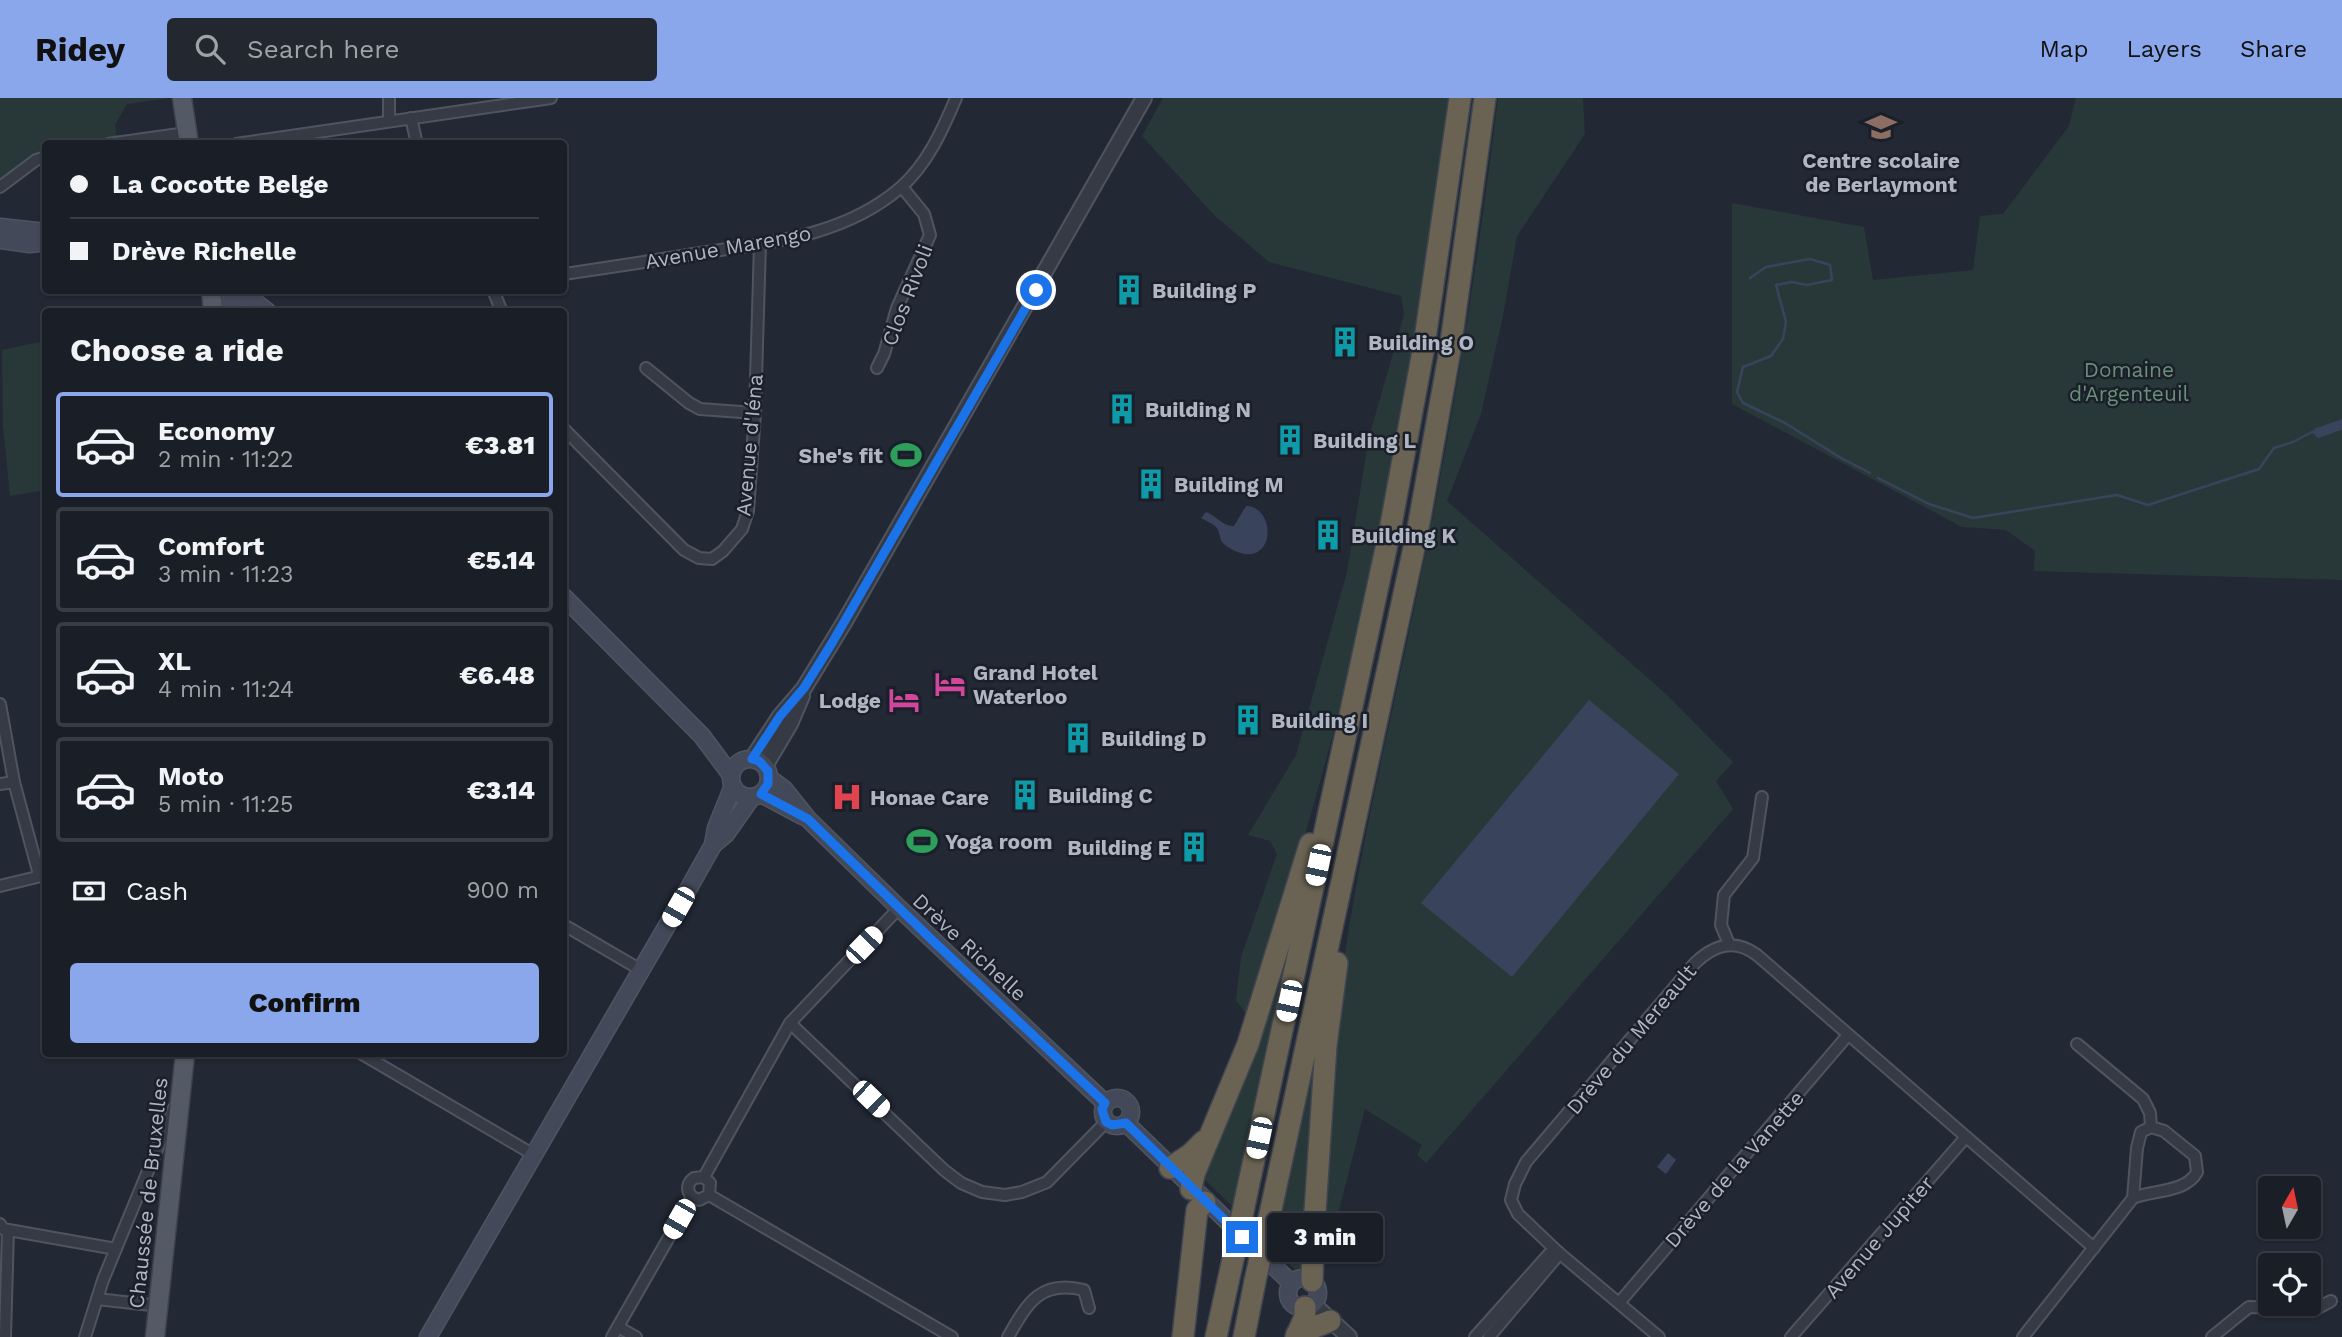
<!DOCTYPE html>
<html lang="en">
<head>
<meta charset="utf-8">
<style>
	body { margin:0; font-family:"Work Sans",sans-serif; background:#23272f; color:#f1f3f6; height:100vh; display:flex; flex-direction:column; font-size:26px; white-space:nowrap }
	* { box-sizing:border-box; margin:0 }
	p { font-size:23px; color:#9fa2a7 }
	.icon { flex:none; width:38px; height:38px; fill:none; stroke:currentColor; stroke-width:2; stroke-linecap:round; stroke-linejoin:round }
	.map { position:relative; flex:1; overflow:hidden }
	.drawer { position:absolute; left:42px; top:210px; width:525px; height:749px; display:flex; flex-direction:column; background:#1a1e27; border-radius:7px; box-shadow:0 2px 5px #0004,0 0 0 2px #383c44 }
	.drawer>* { flex:none }
	.hud { position:absolute; left:42px; top:42px; width:525px; height:154px; border-radius:7px; box-shadow:0 2px 5px #0004,0 0 0 2px #383c44; display:grid; align-content:center; height:154px; padding:0 28px; background:#1a1e27 }
	.needle { width:46px; rotate:9deg }
	.tools { position:absolute; left:2258px; top:1078px; display:grid; gap:14px }
	.tools a { display:grid; place-items:center; width:63px; height:63px; border-radius:7px; background:#1a1e27; box-shadow:0 2px 5px #0004,0 0 0 2px #383c44; font-size:35px }
	.end { position:absolute; width:32px; height:32px; margin:-16px; border:9px solid #1a73e8; background:#fff; box-shadow:0 0 0 4px #fff }
	.from { border-radius:50% }
	.bubble { position:absolute; height:49px; border-radius:7px; background:#1a1e27; box-shadow:0 2px 5px #0004,0 0 0 2px #383c44; font-size:23px; font-weight:800; line-height:49px; text-align:center }
	.car { position:absolute; width:21px; height:42px; margin:-21px -10px; border-radius:9px; box-shadow:0 0 5px 2px #0007; background:linear-gradient(#fff 24%,#345 0 40%,#fff 0 76%,#345 0 86%,#fff 0) }
	.hud b { display:flex; align-items:center; gap:24px; height:66px; font-size:26px }
	.hud b+b { border-top:2px solid #383c44 }
	.hud i { width:18px; height:18px; background:#f1f3f6 }
	ul { padding:0; list-style:none }
	li { display:flex; align-items:center; gap:21px; height:105px; margin:0 14px 10px; padding:0 14px; border:4px solid #383c44; border-radius:7px }
	li div { flex:1 }
	li b { display:block; font-size:26px }
	li em { font-style:normal; font-weight:800 }
	li.active { border-color:#8aa7ec }
	li>.icon { width:63px; height:63px; stroke-width:1.5 }
	h2 { padding:0 28px; font-size:32px; line-height:84px }
	.pay { display:flex; align-items:center; gap:18px; height:77px; padding:0 28px; font-size:26px }
	.pay p { margin-inline-start:auto }
	.cta { display:flex; gap:14px; margin-top:auto; padding:14px 28px }
	.cta a { flex:1; height:80px; border-radius:7px; background:#8aa7ec; color:#111; font-size:28px; font-weight:800; line-height:80px; text-align:center }
	header { display:flex; align-items:center; gap:42px; box-sizing:border-box; height:98px; padding:0 35px; background:#8aa7ec; color:#111 }
	header strong { font-size:33px }
	nav { display:flex; gap:38px; margin-inline-start:auto; font-size:24px }
	.search { width:490px; height:63px; background:#23272f; display:flex; align-items:center; gap:18px; box-sizing:border-box; padding:0 24px; border-radius:7px; color:#9fa2a7; font-size:26px }
	.map>svg:first-child { display:block }
	.green { fill:#283839 }
	.water { fill:#39445c }
	.lines { fill:none; stroke-linecap:round; stroke-linejoin:round }
	.stream { stroke:#39445c; stroke-width:2.5 }
	.minor-casing { stroke:#4f5560; stroke-width:14 }
	.tertiary-casing { stroke:#4f5560; stroke-width:18 }
	.secondary-casing { stroke:#4f5560; stroke-width:19 }
	.primary-casing { stroke:#3e434f; stroke-width:21 }
	.motorway-casing { stroke:#3f4550; stroke-width:24 }
	.minor { stroke:#353a45; stroke-width:10 }
	.tertiary { stroke:#353a45; stroke-width:14 }
	.secondary { stroke:#434958; stroke-width:16 }
	.primary { stroke:#535965; stroke-width:18 }
	.motorway { stroke:#6a6353; stroke-width:21 }
	.motorway-bridge-casing { stroke:#3f4550; stroke-width:24; stroke-linecap:butt }
	.motorway-bridge { stroke:#6a6353; stroke-width:21 }
	.route { stroke:#1a73e8; stroke-width:9 }
	.labels { text-anchor:middle; dominant-baseline:central; stroke-width:5; stroke-linejoin:round; paint-order:stroke }
	.poi-label { font-size:21px; font-weight:bold; fill:#afb5c2; stroke:#1a1f2a; text-anchor:start }
	.street-label { font-size:21px; fill:#afb5c2; stroke:#1a1f2a }
	.park-label { font-size:21px; fill:#699076; stroke:#1a1f2a }
</style>
</head>
<body>
<header>
<strong>Ridey</strong>
<div class="search"><svg class="icon" aria-label="search" viewBox="0 0 24 24"><circle cx="10" cy="10" r="6"/><path d="M15 15l6 6"/></svg>Search here</div>
<nav><a>Map</a><a>Layers</a><a>Share</a></nav>
</header>
<div class="map">
<svg width="2342" height="1239" viewBox="0 0 2342 1239">
	<rect width="100%" height="100%" fill="#222834"/>
	<g class="green">
		<polygon points="0,0 169,0 127,6 115,27 117,40 89,45 46,46 45,56 0,84"/>
		<path d="M1163,0H1448C1423,196 1391,392 1346,584C1319,697 1284,808 1248,919L1236,902L1241,859L1277,756L1270,743L1248,737L1296,657L1347,474L1369,339L1404,217L1401,198L1269,164L1214,117L1142,38Z"/>
		<path d="M1498,0H1583L1585,36L1517,138L1503,218L1481,316L1447,403L1666,596L1733,664L1716,683L1733,711L1426,1065L1417,1057L1422,1047L1365,1011L1321,1182C1327,1078 1329,973 1343,870C1361,741 1393,614 1419,487C1453,325 1478,163 1498,0Z"/>
		<polygon points="2076,0 2342,0 2342,321 2316,330 2333,335 2342,332 2342,482 2034,473 2035,453 2006,432 1962,429 1732,306 1732,105 1864,129 1873,182 1973,172 1980,118 2003,116 2069,28"/>
		<polygon points="45,243 45,392 10,398 3,328 2,252"/>
		<polygon points="1299,806 1234,1110 1198,1075"/>
		<polygon points="1328,892 1302,1170 1295,1171 1272,1151"/>
	</g>
	<g class="water">
		<polygon points="2342,321 2342,332 2318,340 2312,334 2316,330"/>
		<path d="M1246,408C1271,408 1276,451 1252,456C1243,458 1228,451 1222,444C1219,439 1220,433 1216,429C1212,425 1206,423 1201,420L1206,414C1217,418 1222,428 1234,428Z"/>
		<polygon points="1589,602 1679,676 1512,879 1421,805"/>
		<polygon points="1668,1055 1676,1062 1666,1076 1657,1069"/>
	</g>
	<g class="lines">
		<g class="stream">
			<polyline points="1750,180 1766,169 1810,161 1830,167 1832,182 1807,187 1792,184 1776,187 1786,224 1783,241 1771,258 1743,269 1737,294 1743,305 1785,325 1841,360 1870,375"/>
			<polyline points="1878,380 1929,406 1973,420 2117,397 2148,407 2259,371 2274,350 2293,344 2312,334"/>
		</g>
		<g class="minor-casing">
			<g id="minor">
				<polyline points="389,0 389,23"/>
				<polyline points="411,20 417,46"/>
				<polyline points="108,46 186,35"/>
				<polyline points="236,46 551,0"/>
				<polyline points="0,89 36,62 46,59"/>
				<path d="M564,176C611,169 659,162 706,154C775,144 845,137 900,90C927,67 943,31 956,0"/>
				<polyline points="493,192 502,214"/>
				<polyline points="646,270 689,305 700,311 755,315"/>
				<polyline points="877,270 884,256 897,210 930,137 924,116 902,89"/>
				<polyline points="564,331 684,452 699,460 712,461 723,453 742,431 748,413 755,315 760,146"/>
				<polyline points="0,606 14,684 38,773 37,779 0,788"/>
				<polyline points="0,686 14,684"/>
				<polyline points="564,827 641,872"/>
				<polyline points="1729,846 1721,827 1724,797 1753,760 1762,699"/>
				<polyline points="790,925 944,1072 961,1085 982,1094 1005,1097 1022,1094 1047,1084 1106,1024"/>
				<polyline points="2077,946 2143,1001 2150,1015 2151,1029"/>
				<polyline points="362,956 534,1057"/>
				<polyline points="704,1079 790,925 899,810"/>
				<polyline points="709,1097 952,1239"/>
				<polyline points="692,1099 699,1102 709,1097 710,1085 704,1079"/>
				<path d="M692,1099C686,1092 687,1085 694,1080L704,1079"/>
				<polyline points="0,1126 3,1131 116,1151"/>
				<polyline points="97,1201 160,1208"/>
				<polyline points="1619,1205 1848,937"/>
				<polyline points="618,1229 636,1239"/>
				<polyline points="5,1239 8,1132"/>
				<polyline points="85,1239 103,1182 174,1010"/>
				<polyline points="612,1239 692,1099"/>
				<path d="M1008,1239C1027,1206 1040,1181 1084,1192L1089,1210"/>
				<polyline points="1475,1239 1549,1156 1558,1154"/>
				<polyline points="1489,1239 1555,1161 1558,1154"/>
				<path d="M1659,1239L1558,1154L1518,1116L1511,1102L1515,1086L1526,1064L1695,865C1714,847 1734,840 1757,857L2094,1150"/>
				<polyline points="1791,1239 1966,1039"/>
				<path d="M2023,1239L2133,1100C2152,1092 2186,1095 2197,1074L2195,1058L2164,1033L2151,1029L2141,1034L2137,1050L2133,1100"/>
				<polyline points="2212,1239 2249,1209 2316,1211 2331,1203"/>
			</g>
		</g>
		<g class="tertiary-casing">
			<g id="tertiary">
				<polyline points="752,661 780,618 804,590 845,523 1144,0"/>
				<polyline points="765,668 790,626 802,598"/>
				<polyline points="1313,1206 1349,1239"/>
			</g>
		</g>
		<g class="secondary-casing">
			<g id="secondary">
				<polyline points="0,129 46,134"/>
				<polyline points="0,142 30,146 46,144"/>
				<polyline points="240,192 268,214"/>
				<polyline points="219,214 233,202 248,199"/>
				<polyline points="564,499 702,638 731,677"/>
				<circle cx="750" cy="680" r="19"/>
				<polyline points="769,680 784,691 808,721 899,810 1105,1005"/>
				<polyline points="761,696 802,718"/>
				<polyline points="713,747 726,736 752,699"/>
				<circle cx="1117" cy="1014" r="14"/>
				<polyline points="1126,1025 1291,1185"/>
				<circle cx="1303" cy="1195" r="15"/>
				<polyline points="428,1239 690,788 713,747 716,730 733,688"/>
			</g>
		</g>
		<g class="primary-casing">
			<g id="primary">
				<polyline points="182,0 189,46"/>
				<polyline points="211,192 213,214"/>
				<polyline points="155,1239 185,956"/>
			</g>
		</g>
		<g class="motorway-casing">
			<g id="motorway">
				<polyline points="1170,1070 1191,1056 1204,1043"/>
				<polyline points="1191,1091 1194,1076 1248,946 1310,746"/>
				<polyline points="1247,1094 1390,432 1424,248 1460,0"/>
				<polyline points="1270,1116 1417,436 1450,252 1485,0"/>
				<polyline points="1312,1183 1313,1144 1326,947 1337,865"/>
				<polyline points="1297,1236 1330,1223"/>
				<polyline points="1183,1239 1197,1112 1205,1104"/>
				<polyline points="1216,1239 1233,1161"/>
				<polyline points="1244,1239 1255,1183"/>
				<polyline points="1296,1239 1305,1219 1305,1209"/>
			</g>
		</g>
		<use href="#minor" class="minor"/>
		<use href="#tertiary" class="tertiary"/>
		<use href="#secondary" class="secondary"/>
		<use href="#primary" class="primary"/>
		<use href="#motorway" class="motorway"/>
		<g class="motorway-bridge-casing">
			<g id="motorway-bridge">
				<polyline points="1233,1161 1247,1094"/>
				<polyline points="1255,1183 1270,1116"/>
			</g>
		</g>
		<use href="#motorway-bridge" class="motorway-bridge"/>
	</g>
	<g class="lines">
		<polyline class="route" points="1036,192 832,545 804,590 780,618 752,661 759,663 768,673 768,686 761,696 808,721 931,841 1105,1005 1102,1011 1106,1024 1112,1027 1126,1025 1242,1139"/>
	</g>
	<defs>
		<g id="school-bare" transform="scale(2.415)"><path d="M0-5L7-2L0 1L-7-2ZM-4 1L0 2.5L4 1V4Q0 6-4 4Z" fill="#8d6e63" stroke="#1a1f2a" stroke-width="2.5" paint-order="stroke"/></g>
		<g id="building-bare" transform="scale(2.415)"><path d="M-4-6H4V6H1V3H-1V6H-4ZM-2.5-4.3h1.7v1.8h-1.7ZM.8-4.3h1.7v1.8H.8ZM-2.5-1h1.7V.8h-1.7ZM.8-1h1.7V.8H.8Z" fill="#0f9aa8" stroke="#1a1f2a" stroke-width="2.5" paint-order="stroke"/></g>
		<g id="stadium-bare" transform="scale(2.415)"><path d="M0-5a6.5 5 0 1 0 0 10a6.5 5 0 1 0 0-10ZM-3.5-1.8h7v3.6h-7Z" fill="#2e9e5b" stroke="#1a1f2a" stroke-width="2.5" paint-order="stroke"/></g>
		<g id="hotel-bare" transform="scale(2.415)"><path d="M-6-4.5h1.5V1H6V5H4.5V3h-9V5H-6ZM-4 0a1.8 1.8 0 1 1 3.6 0ZM.5 0V-2.5h3Q6-2.5 6 0Z" fill="#d1479c" stroke="#1a1f2a" stroke-width="2.5" paint-order="stroke"/></g>
		<g id="hospital-bare" transform="scale(2.415)"><path d="M-5-5h3v3.5h4V-5h3V5h-3V1.5h-4V5h-3Z" fill="#e0444e" stroke="#1a1f2a" stroke-width="2.5" paint-order="stroke"/></g>
	</defs>
	<g fill-rule="evenodd">
		<use href="#school-bare" x="1881" y="29"/>
		<use href="#building-bare" x="1129" y="192"/>
		<use href="#building-bare" x="1345" y="244"/>
		<use href="#building-bare" x="1122" y="311"/>
		<use href="#building-bare" x="1290" y="342"/>
		<use href="#stadium-bare" x="906" y="357"/>
		<use href="#building-bare" x="1151" y="386"/>
		<use href="#building-bare" x="1328" y="437"/>
		<use href="#hotel-bare" x="950" y="586"/>
		<use href="#hotel-bare" x="904" y="602"/>
		<use href="#building-bare" x="1248" y="622"/>
		<use href="#building-bare" x="1078" y="640"/>
		<use href="#building-bare" x="1025" y="697"/>
		<use href="#hospital-bare" x="847" y="699"/>
		<use href="#stadium-bare" x="922" y="743"/>
		<use href="#building-bare" x="1194" y="749"/>
	</g>
	<g class="labels">
		<g class="poi-label">
			<text x="1881" y="62" text-anchor="middle">Centre scolaire<tspan x="1881" dy="24">de Berlaymont</tspan></text>
			<text x="1152" y="192">Building P</text>
			<text x="1368" y="244">Building O</text>
			<text x="1145" y="311">Building N</text>
			<text x="1313" y="342">Building L</text>
			<text x="883" y="357" text-anchor="end">She's fit</text>
			<text x="1174" y="386">Building M</text>
			<text x="1351" y="437">Building K</text>
			<text x="973" y="574">Grand Hotel<tspan x="973" dy="24">Waterloo</tspan></text>
			<text x="881" y="602" text-anchor="end">Lodge</text>
			<text x="1271" y="622">Building I</text>
			<text x="1101" y="640">Building D</text>
			<text x="1048" y="697">Building C</text>
			<text x="870" y="699">Honae Care</text>
			<text x="945" y="743">Yoga room</text>
			<text x="1171" y="749" text-anchor="end">Building E</text>
		</g>
		<g class="street-label">
			<text transform="translate(728 149) rotate(-10)">Avenue Marengo</text>
			<text transform="translate(907 197) rotate(-69)">Clos Rivoli</text>
			<text transform="translate(749 347) rotate(-85)">Avenue d'Iéna</text>
			<text transform="translate(970 849) rotate(43)">Drève Richelle</text>
			<text transform="translate(1631 941) rotate(-50)">Drève du Mereault</text>
			<text transform="translate(1734 1071) rotate(-49)">Drève de la Vanette</text>
			<text transform="translate(148 1095) rotate(-84)">Chaussée de Bruxelles</text>
			<text transform="translate(1879 1139) rotate(-49)">Avenue Jupiter</text>
		</g>
		<g class="park-label">
			<text x="2129" y="271">Domaine<tspan x="2129" dy="24">d'Argenteuil</tspan></text>
		</g>
	</g>
</svg>
<div class="tools">
<a><svg class="needle" viewBox="-14 -14 28 28"><path d="M0-13l5 13h-10z" fill="#e53935"/><path d="M0 13l5-13h-10z" fill="#9fa2a7"/></svg></a>
<a><svg class="icon" aria-label="locate" viewBox="0 0 24 24"><circle cx="12" cy="12" r="6"/><path d="M12 2v4M12 18v4M2 12h4M18 12h4"/></svg></a>
</div>
<i class="end from" style="left:1036px;top:192px"></i>
<i class="end" style="left:1242px;top:1139px"></i>
<div class="bubble" style="left:1267px;top:1115px;width:116px">3 min</div>
<i class="car" style="left:1318px;top:767px;rotate:192deg"></i>
<i class="car" style="left:678px;top:809px;rotate:210deg"></i>
<i class="car" style="left:864px;top:847px;rotate:44deg"></i>
<i class="car" style="left:1289px;top:903px;rotate:192deg"></i>
<i class="car" style="left:871px;top:1001px;rotate:134deg"></i>
<i class="car" style="left:1259px;top:1040px;rotate:192deg"></i>
<i class="car" style="left:679px;top:1121px;rotate:210deg"></i>
<div class="hud">
<b><i class="from"></i>La Cocotte Belge</b>
<b><i></i>Drève Richelle</b>
</div>
<section class="drawer">
<h2>Choose a ride</h2>
<ul>
<li class="active"><svg class="icon" aria-label="car" viewBox="0 0 24 24"><path d="M5 17H2v-5l4-1 3-4h7l3 4 3 1v5h-3M9 17h6M6 11h13"/><circle cx="7" cy="17" r="2"/><circle cx="17" cy="17" r="2"/></svg><div><b>Economy</b><p>2 min · 11:22</p></div><em>€3.81</em></li>
<li><svg class="icon" aria-label="car" viewBox="0 0 24 24"><path d="M5 17H2v-5l4-1 3-4h7l3 4 3 1v5h-3M9 17h6M6 11h13"/><circle cx="7" cy="17" r="2"/><circle cx="17" cy="17" r="2"/></svg><div><b>Comfort</b><p>3 min · 11:23</p></div><em>€5.14</em></li>
<li><svg class="icon" aria-label="car" viewBox="0 0 24 24"><path d="M5 17H2v-5l4-1 3-4h7l3 4 3 1v5h-3M9 17h6M6 11h13"/><circle cx="7" cy="17" r="2"/><circle cx="17" cy="17" r="2"/></svg><div><b>XL</b><p>4 min · 11:24</p></div><em>€6.48</em></li>
<li><svg class="icon" aria-label="car" viewBox="0 0 24 24"><path d="M5 17H2v-5l4-1 3-4h7l3 4 3 1v5h-3M9 17h6M6 11h13"/><circle cx="7" cy="17" r="2"/><circle cx="17" cy="17" r="2"/></svg><div><b>Moto</b><p>5 min · 11:25</p></div><em>€3.14</em></li>
</ul>
<div class="pay"><svg class="icon" aria-label="cash" viewBox="0 0 24 24"><path d="M3 7h18v10H3z"/><circle cx="12" cy="12" r="2"/></svg>Cash<p>900 m</p></div>
<div class="cta"><a>Confirm</a></div>
</section>
</div>
</body>
</html>
